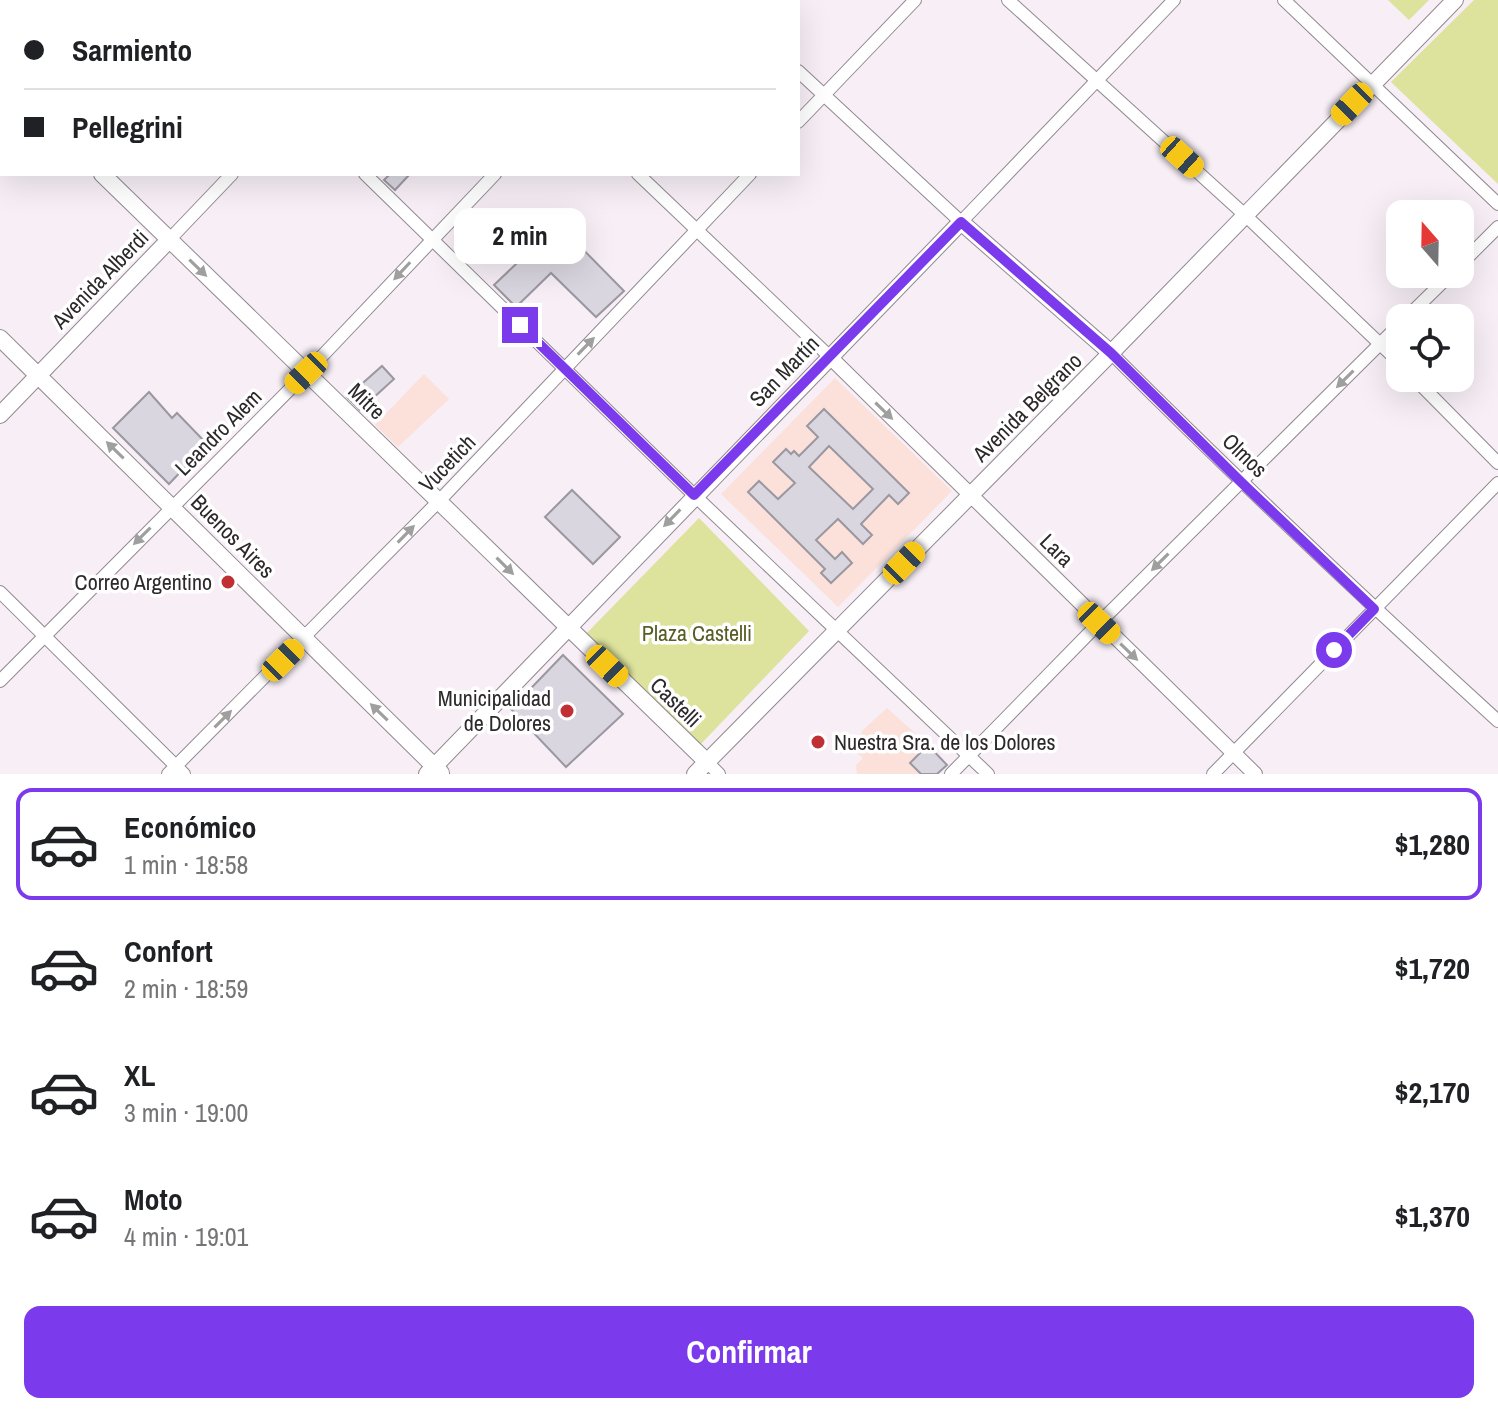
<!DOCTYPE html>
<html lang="es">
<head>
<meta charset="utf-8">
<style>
	body { margin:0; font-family:"Archivo Narrow",sans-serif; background:#f6f6f6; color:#202124; height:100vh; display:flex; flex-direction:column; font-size:30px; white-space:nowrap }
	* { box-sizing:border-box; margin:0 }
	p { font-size:26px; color:#757577 }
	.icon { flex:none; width:44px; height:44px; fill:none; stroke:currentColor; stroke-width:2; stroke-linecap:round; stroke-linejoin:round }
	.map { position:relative; height:774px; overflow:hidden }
	.panel { display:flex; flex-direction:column; background:#fff; flex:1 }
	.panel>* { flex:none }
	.hud { position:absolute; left:0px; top:0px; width:800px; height:176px; box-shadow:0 8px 32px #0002; display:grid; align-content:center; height:176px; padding:0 24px; background:#fff }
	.needle { width:52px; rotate:340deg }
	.buttons { position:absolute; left:1386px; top:200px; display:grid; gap:16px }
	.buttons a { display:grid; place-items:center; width:88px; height:88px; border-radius:16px; background:#fff; box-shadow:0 8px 32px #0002; font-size:40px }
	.end { position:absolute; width:36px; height:36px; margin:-18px; border:10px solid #7c3aed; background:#fff; box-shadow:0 0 0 4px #fff }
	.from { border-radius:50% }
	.bubble { position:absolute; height:56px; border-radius:16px; background:#fff; box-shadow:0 8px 32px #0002; font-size:26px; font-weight:700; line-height:56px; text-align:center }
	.car { position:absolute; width:24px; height:48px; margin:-24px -12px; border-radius:10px; box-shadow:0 0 6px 2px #0007; background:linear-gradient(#f5c518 24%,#345 0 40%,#f5c518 0 76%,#345 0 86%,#f5c518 0) }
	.hud b { display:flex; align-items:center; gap:28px; height:76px; font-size:30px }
	.hud b+b { border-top:2px solid #e0e0e0 }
	.hud i { width:20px; height:20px; background:#202124 }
	ul { padding:14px 0 0; list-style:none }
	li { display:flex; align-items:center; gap:24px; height:112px; margin:0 16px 12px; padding:0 8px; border:4px solid transparent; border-radius:16px }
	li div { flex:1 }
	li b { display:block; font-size:30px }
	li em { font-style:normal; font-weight:700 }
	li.active { border-color:#7c3aed }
	li>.icon { width:72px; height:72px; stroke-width:1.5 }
	.action { display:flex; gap:16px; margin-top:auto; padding:16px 24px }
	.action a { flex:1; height:92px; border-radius:16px; background:#7c3aed; color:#fff; font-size:32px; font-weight:700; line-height:92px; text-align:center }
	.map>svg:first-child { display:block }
	.education { fill:#fbe1da }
	.green { fill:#dde29c }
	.building { fill:#d9d6e0; stroke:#9a97a0; stroke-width:2; fill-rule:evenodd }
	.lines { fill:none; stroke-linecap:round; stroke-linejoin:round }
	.minor-casing { stroke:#918990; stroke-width:14 }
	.tertiary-casing { stroke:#918990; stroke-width:16 }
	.secondary-casing { stroke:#918990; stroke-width:18 }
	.minor { stroke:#fff; stroke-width:12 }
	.tertiary { stroke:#fff; stroke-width:14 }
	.secondary { stroke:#fff; stroke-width:16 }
	.oneway { fill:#a09fa0 }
	.route { stroke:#7c3aed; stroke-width:10 }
	.poi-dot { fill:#bf2f34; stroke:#fff; stroke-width:3 }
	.labels { text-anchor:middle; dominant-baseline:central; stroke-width:7; stroke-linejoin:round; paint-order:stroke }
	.street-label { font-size:22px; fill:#2c292b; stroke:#fff }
	.poi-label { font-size:22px; fill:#2c292b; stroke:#fff; text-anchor:end }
	.park-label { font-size:22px; fill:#595c24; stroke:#fff }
</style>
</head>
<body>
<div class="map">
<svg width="1498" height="774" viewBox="0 0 1498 774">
	<rect width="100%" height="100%" fill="#f7eef6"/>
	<g class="education">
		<polygon points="424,374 449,399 398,447 375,425"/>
		<polygon points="835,378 952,491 838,607 721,494"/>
		<polygon points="887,708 928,745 910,763 921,774 857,774 856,765 863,758 854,750 863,730"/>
	</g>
	<g class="green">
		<polygon points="1388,0 1429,0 1409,20"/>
		<polygon points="1474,0 1498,0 1498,184 1391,82"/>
		<polygon points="699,518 809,631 699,746 585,635"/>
	</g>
	<g class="building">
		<polygon points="390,174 410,174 395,190 384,180"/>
		<polygon points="558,224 624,291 596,317 551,273 516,307 494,285"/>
		<polygon points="382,366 394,379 360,410 347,397"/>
		<polygon points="149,392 172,418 177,413 207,444 169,484 113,428"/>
		<path d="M824,409L909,493L898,504L889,495L861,524L872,535L863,544L838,519L816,540L835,559L842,552L852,563L831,583L821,573L825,569L748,492L759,481L778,499L795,483L773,462L786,449L791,454L794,451L799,456L818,437L807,426ZM829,446L873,489L853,509L809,467Z"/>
		<polygon points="572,490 620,537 593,564 545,517"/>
		<polygon points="563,655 623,714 566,767 511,709"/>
		<polygon points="928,745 947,765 937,774 921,774 910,763"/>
	</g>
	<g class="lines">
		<g class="minor-casing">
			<g id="minor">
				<polyline points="187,0 189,2"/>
				<polyline points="453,0 455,2"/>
				<polyline points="721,0 724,2"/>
				<polyline points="1008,0 1245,215 1400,363"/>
				<polyline points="1284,0 1498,204"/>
				<polyline points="119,2 120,0"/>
				<polyline points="398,2 400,0"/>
				<polyline points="660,2 662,0"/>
				<polyline points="798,71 961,222 1174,0"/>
				<polyline points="798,122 915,0"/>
				<polyline points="0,127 2,125"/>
				<polyline points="365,174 694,495 988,774"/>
				<polyline points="638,174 829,356"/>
				<polyline points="169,240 232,174"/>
				<polyline points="1460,265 1498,227"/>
				<polyline points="1406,318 1451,274"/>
				<path d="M1111,353C1237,479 1366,601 1498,721"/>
				<polyline points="1414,378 1498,463"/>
				<polyline points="0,592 184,774"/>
				<polyline points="0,681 306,373 495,174"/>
				<polyline points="707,762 719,774"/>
				<polyline points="168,774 439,501 750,174"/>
				<polyline points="951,774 1099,623 1400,324"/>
				<polyline points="1213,774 1498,483"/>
			</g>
		</g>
		<g class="tertiary-casing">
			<polyline id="tertiary" points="829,356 1255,774"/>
		</g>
		<g class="secondary-casing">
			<g id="secondary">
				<polyline points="0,75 2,76"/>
				<polyline points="102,174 707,762"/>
				<polyline points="0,338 441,773"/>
				<polyline points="0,415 169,240"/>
				<polyline points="427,774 961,222 1111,353"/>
				<polyline points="695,774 1111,353 1455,0"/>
			</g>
		</g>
		<use href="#minor" class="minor"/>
		<use href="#tertiary" class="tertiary"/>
		<use href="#secondary" class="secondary"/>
	</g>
	<defs><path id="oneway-solid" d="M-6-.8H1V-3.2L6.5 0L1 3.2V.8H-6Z" transform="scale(2)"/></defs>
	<g class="oneway">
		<use href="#oneway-solid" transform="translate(198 268) rotate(44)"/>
		<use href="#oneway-solid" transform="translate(402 271) rotate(133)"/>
		<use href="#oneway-solid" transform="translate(586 346) rotate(-46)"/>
		<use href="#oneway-solid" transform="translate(1345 379) rotate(135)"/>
		<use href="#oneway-solid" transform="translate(884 411) rotate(44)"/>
		<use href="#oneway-solid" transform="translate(115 450) rotate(-136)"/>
		<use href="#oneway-solid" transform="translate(672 518) rotate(134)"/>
		<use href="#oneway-solid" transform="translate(406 534) rotate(-46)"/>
		<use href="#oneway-solid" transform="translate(142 536) rotate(135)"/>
		<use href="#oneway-solid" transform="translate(1160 562) rotate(135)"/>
		<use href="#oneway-solid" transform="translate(505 566) rotate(45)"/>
		<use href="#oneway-solid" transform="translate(1129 652) rotate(44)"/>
		<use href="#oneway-solid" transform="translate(379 712) rotate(-136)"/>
		<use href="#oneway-solid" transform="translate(223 719) rotate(-45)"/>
	</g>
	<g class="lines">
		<polyline class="route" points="520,325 694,495 961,222 1111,353 1241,482 1374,609 1334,650"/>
	</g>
	<g class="poi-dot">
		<circle cx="228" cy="582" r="8"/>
		<circle cx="567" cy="711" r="8"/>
		<circle cx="818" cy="742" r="8"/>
	</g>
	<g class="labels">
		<g class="street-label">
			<text transform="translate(100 279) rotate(-46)">Avenida Alberdi</text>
			<text transform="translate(784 371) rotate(-46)">San Martín</text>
			<text transform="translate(367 401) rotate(44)">Mitre</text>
			<text transform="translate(1027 407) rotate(-45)">Avenida Belgrano</text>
			<text transform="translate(218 432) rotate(-45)">Leandro Alem</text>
			<text transform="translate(1245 455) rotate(44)">Olmos</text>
			<text transform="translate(447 463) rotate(-46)">Vucetich</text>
			<text transform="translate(233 536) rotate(45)">Buenos Aires</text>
			<text transform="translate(1057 550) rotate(45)">Lara</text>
			<text transform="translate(676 702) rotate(44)">Castelli</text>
		</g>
		<g class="poi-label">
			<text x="212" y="582">Correo Argentino</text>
			<text x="551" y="698">Municipalidad<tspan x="551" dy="25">de Dolores</tspan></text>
			<text x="834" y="742" text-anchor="start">Nuestra Sra. de los Dolores</text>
		</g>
		<g class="park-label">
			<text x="697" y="633">Plaza Castelli</text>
		</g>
	</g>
</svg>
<div class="buttons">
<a><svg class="needle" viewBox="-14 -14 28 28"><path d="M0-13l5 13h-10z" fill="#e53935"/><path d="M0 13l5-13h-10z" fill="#757577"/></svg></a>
<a><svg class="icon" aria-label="locate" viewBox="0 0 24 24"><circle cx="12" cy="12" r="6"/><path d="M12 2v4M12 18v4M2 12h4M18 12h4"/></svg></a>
</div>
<i class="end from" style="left:1334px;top:650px"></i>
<i class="end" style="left:520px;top:325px"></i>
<div class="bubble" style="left:454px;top:208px;width:132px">2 min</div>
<i class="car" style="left:1352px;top:104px;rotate:224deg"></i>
<i class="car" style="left:1182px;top:157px;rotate:132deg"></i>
<i class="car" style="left:306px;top:373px;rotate:226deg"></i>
<i class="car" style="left:904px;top:563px;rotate:44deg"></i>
<i class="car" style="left:1099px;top:623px;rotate:134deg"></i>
<i class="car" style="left:283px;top:660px;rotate:45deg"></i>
<i class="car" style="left:607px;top:666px;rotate:134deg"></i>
<div class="hud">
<b><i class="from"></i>Sarmiento</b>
<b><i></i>Pellegrini</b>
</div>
</div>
<section class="panel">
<ul>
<li class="active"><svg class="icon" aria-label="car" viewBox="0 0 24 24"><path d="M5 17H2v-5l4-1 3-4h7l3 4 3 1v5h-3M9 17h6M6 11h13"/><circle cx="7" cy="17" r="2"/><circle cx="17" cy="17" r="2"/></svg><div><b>Económico</b><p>1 min · 18:58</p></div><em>$1,280</em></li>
<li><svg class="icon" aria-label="car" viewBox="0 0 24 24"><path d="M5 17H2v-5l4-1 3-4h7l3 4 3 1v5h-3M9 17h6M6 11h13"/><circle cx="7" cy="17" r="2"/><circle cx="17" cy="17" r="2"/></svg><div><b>Confort</b><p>2 min · 18:59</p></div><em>$1,720</em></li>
<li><svg class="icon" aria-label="car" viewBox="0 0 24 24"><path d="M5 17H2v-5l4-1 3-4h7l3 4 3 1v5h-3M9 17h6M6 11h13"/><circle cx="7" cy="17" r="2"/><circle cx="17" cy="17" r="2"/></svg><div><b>XL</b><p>3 min · 19:00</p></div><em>$2,170</em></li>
<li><svg class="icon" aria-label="car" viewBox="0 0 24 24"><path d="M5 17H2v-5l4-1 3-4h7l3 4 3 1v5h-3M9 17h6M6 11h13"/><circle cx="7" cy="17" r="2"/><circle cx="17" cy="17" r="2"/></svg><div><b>Moto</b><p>4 min · 19:01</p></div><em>$1,370</em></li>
</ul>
<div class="action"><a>Confirmar</a></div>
</section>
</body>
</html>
